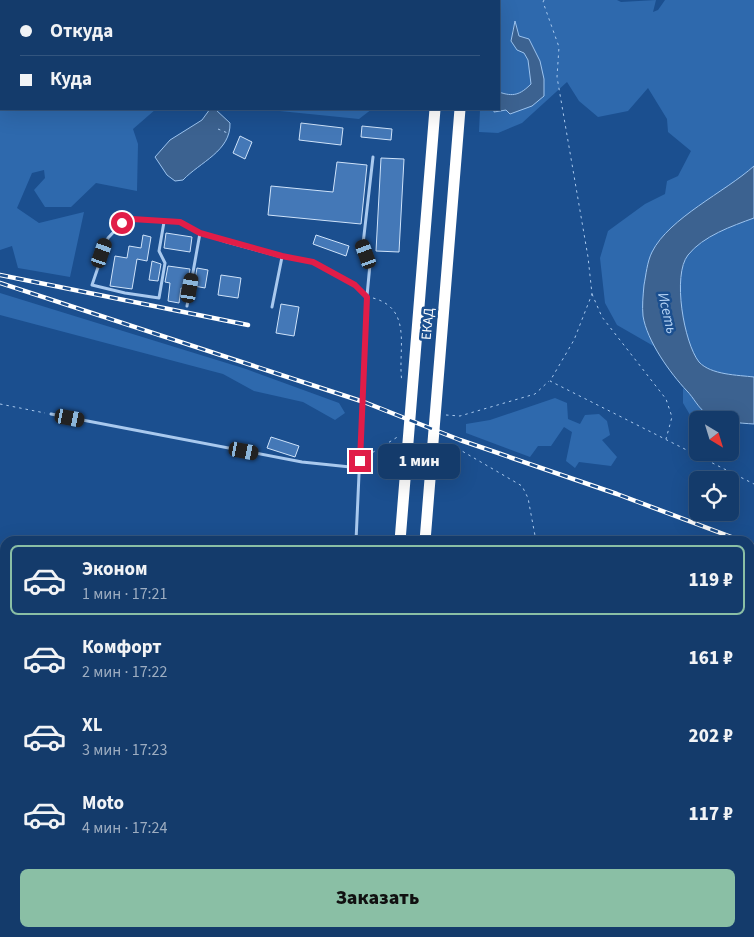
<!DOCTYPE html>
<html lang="ru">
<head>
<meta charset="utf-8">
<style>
	body { margin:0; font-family:"Source Sans 3",sans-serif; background:#1d4271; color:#f1f3f6; height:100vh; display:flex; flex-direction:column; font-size:19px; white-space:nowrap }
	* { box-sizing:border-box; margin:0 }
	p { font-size:16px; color:#9dadc1 }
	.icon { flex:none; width:28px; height:28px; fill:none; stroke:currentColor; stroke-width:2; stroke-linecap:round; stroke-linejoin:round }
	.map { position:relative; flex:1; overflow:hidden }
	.panel { position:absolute; left:0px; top:536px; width:755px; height:401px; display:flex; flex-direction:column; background:#143b6b; border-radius:15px 15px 0 0; box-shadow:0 5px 20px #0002,0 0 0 1px #33557e }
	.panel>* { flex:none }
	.guide { position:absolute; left:0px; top:0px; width:500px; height:110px; box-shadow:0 5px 20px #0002,0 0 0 1px #33557e; display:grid; align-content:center; height:110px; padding:0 20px; background:#143b6b }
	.needle { width:32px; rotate:142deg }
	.tools { position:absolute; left:689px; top:411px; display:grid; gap:10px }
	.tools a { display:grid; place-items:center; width:50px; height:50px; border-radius:8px; background:#143b6b; box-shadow:0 5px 20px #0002,0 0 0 1px #33557e; font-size:25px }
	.end { position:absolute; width:22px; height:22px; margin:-11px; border:6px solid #e11d48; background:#fff; box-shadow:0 0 0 2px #fff }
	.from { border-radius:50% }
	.bubble { position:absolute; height:35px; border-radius:8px; background:#143b6b; box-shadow:0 5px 20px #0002,0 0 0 1px #33557e; font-size:16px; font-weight:800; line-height:35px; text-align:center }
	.car { position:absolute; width:15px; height:30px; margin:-15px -8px; border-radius:6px; box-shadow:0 0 4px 1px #0007; background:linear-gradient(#222 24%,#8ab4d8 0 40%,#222 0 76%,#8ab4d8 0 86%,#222 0) }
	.guide b { display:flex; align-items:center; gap:18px; height:48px; font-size:19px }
	.guide b+b { border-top:1px solid #33557e }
	.guide i { width:12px; height:12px; background:#f1f3f6 }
	ul { padding:9px 0 0; list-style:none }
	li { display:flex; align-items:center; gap:15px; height:70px; margin:0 10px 8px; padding:0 10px; border:2px solid transparent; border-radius:8px }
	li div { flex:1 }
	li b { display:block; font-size:19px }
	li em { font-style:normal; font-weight:800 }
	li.on { border-color:#8abfa5 }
	li>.icon { width:45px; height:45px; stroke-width:1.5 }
	.action { display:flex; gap:10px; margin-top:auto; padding:10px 20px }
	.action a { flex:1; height:58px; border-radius:8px; background:#8abfa5; color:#111; font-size:20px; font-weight:800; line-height:58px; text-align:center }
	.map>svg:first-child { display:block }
	.green { fill:#2e69ad }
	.water { fill:#3c6290; stroke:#9cc4f0 }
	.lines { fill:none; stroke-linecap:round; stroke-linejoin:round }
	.stream { stroke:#9cc4f0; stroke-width:2.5 }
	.building { fill:#4478b7; stroke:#cfe3fa }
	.path { stroke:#a9c9ee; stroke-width:1; stroke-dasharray:2.5 4; stroke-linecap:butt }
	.lane { stroke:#a9c9ee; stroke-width:3 }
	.street { stroke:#a9c9ee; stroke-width:5 }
	.highway { stroke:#fff; stroke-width:11 }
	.rail-casing { stroke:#fff; stroke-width:4.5 }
	.rail { stroke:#1b4f8f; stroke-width:2.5; stroke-dasharray:8; stroke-linecap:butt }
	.route { stroke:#e11d48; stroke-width:6 }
	.labels { text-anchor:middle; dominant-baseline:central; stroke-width:5; stroke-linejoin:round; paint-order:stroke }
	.street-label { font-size:14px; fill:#fff; stroke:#1b4f8f }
	.water-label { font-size:15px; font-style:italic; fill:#b5d3f5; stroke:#1b4f8f }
</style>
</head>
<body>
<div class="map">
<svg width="754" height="937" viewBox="0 0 754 937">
	<rect width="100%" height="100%" fill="#1b4f8f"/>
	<g class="green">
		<polygon points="0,0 136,1 1,1 1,109 156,109 133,129 138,144 137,191 96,183 71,207 45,207 34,190 45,178 44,170 32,173 17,208 39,223 84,212 70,277 18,268 12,246 0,250"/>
		<path d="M490,0H617L621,2L656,0L653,12L658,10L665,0H754V166L730,186L682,219L665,235L647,330L657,348L617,325L605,303L600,258L608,231L645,204L665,194L667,181L678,176L691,151L668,132L667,119L648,88L628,111L598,117L579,101L567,82L522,123L498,133L479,132L480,109H494L495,112L532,106L540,61L529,39L519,36L515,22L512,32L528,60L531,84C520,95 513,97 499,92V1Z"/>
		<polygon points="260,109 372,109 359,119"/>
		<path d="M754,218V377C738,375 711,375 699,362C684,343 672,275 688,255C703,236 732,226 754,218Z"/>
		<polygon points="0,293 246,369 339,403 345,413 335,420 303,402 254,391 223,374 0,315"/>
		<polygon points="683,388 717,418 724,420 693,420 683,403"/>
		<polygon points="555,398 567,403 568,419 580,424 585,415 599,414 607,421 610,435 602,440 617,457 611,466 579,462 575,468 566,461 572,432 564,427 551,446 538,446 530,457 466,433 466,424 490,420"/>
		<polygon points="0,638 5,640 5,772 0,771"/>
		<polygon points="261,932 350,933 350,937 258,937"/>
		<polygon points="61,933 251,933 248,937 67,937"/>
	</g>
	<g class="water">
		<path d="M515,21L519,36L529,39L540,61L544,79V96L532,106L510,114L506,110L494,112V109H499V92C513,97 520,95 531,84L528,60L524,53L517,50L511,41Z"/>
		<path d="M210,109H215L230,123C231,151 200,162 183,180L175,181L167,175L155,157L170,140L202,120Z"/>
		<path d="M754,166V218C732,226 703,236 688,255C672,275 684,343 699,362C711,375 738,375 754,377V424C739,423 720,422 707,414C698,408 694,398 687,391C670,373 647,341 643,316C642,306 643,296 644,285C646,275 647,262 652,252C669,218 725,192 754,166Z"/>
	</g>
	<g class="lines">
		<g class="stream">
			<polyline points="253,1 253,0"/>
			<polyline points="306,1 306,0"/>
			<polyline points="0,648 5,649"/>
		</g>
	</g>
	<g class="building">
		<polygon points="301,123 343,128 341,145 299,140"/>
		<polygon points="362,126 392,129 391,140 361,137"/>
		<polygon points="240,136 252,142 245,159 233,153"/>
		<polygon points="381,158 404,159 399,252 376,251"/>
		<polygon points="337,162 367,165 361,224 268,215 271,186 333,192"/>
		<polygon points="166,233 192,237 190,252 164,248"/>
		<polygon points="143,235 151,237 147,261 137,259 132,289 110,286 115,256 127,258 129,246 141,248"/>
		<polygon points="316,235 349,246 346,256 313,244"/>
		<polygon points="152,261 161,264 158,281 149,280"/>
		<polygon points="168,266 190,269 187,289 181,288 179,303 168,301 170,283 165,282"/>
		<polygon points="197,268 208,270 205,288 194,286"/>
		<polygon points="221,275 241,278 238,298 218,295"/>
		<polygon points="281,304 299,307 294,336 276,333"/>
		<polygon points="271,437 299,446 295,457 267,448"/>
	</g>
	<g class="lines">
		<g class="path">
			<polyline points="544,0 543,2 559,47 557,77 588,257 592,294 574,340 550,381 754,484"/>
			<polyline points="218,129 230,134"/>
			<polyline points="592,294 602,317 666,399 672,417 666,439"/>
			<path d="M373,298C414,309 397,351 402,382"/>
			<polyline points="0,404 45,413"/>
			<polyline points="446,415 460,416 535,394 549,381"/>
			<polyline points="444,446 462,451 522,486 528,498 536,541"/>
			<polyline points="367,456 399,436"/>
			<polyline points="560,932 566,937"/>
		</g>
		<g class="lane">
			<polyline points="164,222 159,251 165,263 159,298 125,293 92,285 108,238 122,223 132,219 180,222 200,233 227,242 282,257 313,262 355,285 367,297 356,541"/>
			<polyline points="367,296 370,264 363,244 373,157"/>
			<polyline points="187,306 200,233"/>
			<polyline points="272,307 282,257"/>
			<polyline points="51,414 302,462 360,468"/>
		</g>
		<g class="street">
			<polyline points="0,779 5,780"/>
			<polyline points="102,937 104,932"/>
		</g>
		<g class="highway">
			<polyline points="443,1 443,0"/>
			<polyline points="469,1 469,0"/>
			<polyline points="400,541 435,109"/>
			<polyline points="425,541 460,109"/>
			<polyline points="365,937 365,932"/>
			<polyline points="394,937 394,932"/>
		</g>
		<g class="rail-casing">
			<g id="rail">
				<polyline points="0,275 248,325"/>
				<polyline points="0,283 364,402 460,440 617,494 742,541"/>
				<polyline points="750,544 754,546"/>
			</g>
		</g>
		<use href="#rail" class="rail"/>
	</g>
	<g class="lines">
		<polyline class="route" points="122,223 132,219 180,222 200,233 214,237 282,256 313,262 355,285 367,297 360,461"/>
	</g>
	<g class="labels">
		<g class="street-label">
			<text transform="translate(428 324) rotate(-85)">ЕКАД</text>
		</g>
		<g class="water-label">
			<text transform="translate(667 313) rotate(77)">Исеть</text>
		</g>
	</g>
</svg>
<div class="tools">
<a><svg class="needle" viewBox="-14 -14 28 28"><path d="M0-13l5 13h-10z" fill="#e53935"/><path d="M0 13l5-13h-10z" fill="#9dadc1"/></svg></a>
<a><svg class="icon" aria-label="locate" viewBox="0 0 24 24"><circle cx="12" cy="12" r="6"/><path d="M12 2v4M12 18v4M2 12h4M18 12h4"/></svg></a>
</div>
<i class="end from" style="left:122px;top:223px"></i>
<i class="end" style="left:360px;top:461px"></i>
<div class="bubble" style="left:378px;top:444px;width:82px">1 мин</div>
<i class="car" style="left:102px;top:253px;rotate:19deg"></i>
<i class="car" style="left:366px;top:254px;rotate:340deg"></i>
<i class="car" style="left:190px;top:288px;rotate:10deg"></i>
<i class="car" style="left:70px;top:418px;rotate:101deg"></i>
<i class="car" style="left:244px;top:451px;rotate:101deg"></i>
<div class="guide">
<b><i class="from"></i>Откуда</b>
<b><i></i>Куда</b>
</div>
<section class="panel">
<ul>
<li class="on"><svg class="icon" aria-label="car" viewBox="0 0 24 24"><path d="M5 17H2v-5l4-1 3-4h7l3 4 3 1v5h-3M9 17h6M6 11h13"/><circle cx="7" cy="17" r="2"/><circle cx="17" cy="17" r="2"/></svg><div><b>Эконом</b><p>1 мин · 17:21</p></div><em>119 ₽</em></li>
<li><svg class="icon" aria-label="car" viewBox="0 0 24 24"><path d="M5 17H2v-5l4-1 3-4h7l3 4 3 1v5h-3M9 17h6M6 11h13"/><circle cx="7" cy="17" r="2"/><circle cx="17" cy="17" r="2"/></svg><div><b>Комфорт</b><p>2 мин · 17:22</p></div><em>161 ₽</em></li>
<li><svg class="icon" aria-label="car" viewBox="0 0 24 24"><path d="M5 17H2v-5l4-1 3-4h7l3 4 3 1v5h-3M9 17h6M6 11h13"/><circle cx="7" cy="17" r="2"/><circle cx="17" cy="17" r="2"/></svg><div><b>XL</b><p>3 мин · 17:23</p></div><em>202 ₽</em></li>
<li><svg class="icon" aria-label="car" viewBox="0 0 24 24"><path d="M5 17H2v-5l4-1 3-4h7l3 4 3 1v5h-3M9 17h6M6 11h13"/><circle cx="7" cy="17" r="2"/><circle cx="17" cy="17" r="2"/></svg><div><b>Moto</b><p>4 мин · 17:24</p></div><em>117 ₽</em></li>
</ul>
<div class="action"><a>Заказать</a></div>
</section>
</div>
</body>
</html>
